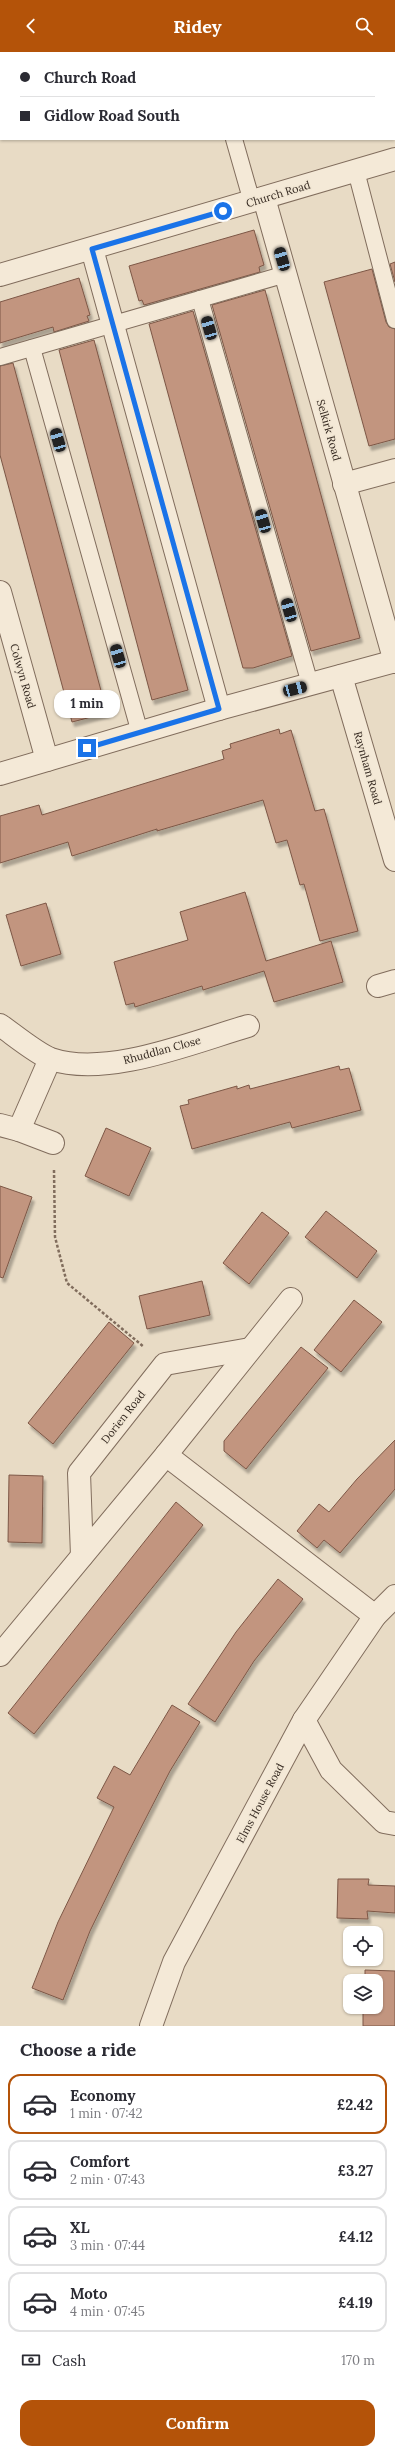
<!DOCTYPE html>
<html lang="en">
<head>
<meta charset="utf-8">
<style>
	body { margin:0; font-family:Lora,serif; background:#f2f2f3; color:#2b2b33; height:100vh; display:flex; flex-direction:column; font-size:15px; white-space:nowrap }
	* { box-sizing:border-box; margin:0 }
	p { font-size:13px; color:#7c7c81 }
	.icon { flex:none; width:22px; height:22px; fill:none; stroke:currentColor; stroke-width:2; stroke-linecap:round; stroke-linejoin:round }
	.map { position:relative; height:1974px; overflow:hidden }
	.side { display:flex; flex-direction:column; background:#fff; flex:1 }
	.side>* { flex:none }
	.banner { position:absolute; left:0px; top:0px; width:395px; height:88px; box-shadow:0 1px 3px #0004; display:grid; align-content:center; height:88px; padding:0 20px; background:#fff }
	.tools { position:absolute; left:343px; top:1874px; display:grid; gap:8px }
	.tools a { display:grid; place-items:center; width:40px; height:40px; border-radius:8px; background:#fff; box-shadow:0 1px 3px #0004; font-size:20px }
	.end { position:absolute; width:18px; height:18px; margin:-9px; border:5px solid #1a73e8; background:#fff; box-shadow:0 0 0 2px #fff }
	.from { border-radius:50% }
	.bubble { position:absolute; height:28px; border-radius:12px; background:#fff; box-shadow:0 1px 3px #0004; font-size:13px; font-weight:800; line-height:28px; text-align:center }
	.car { position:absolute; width:12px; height:24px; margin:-12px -6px; border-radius:5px; box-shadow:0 0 3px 1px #0007; background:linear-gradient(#222 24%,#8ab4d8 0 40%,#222 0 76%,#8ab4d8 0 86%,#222 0) }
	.banner b { display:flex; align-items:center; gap:14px; height:38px; font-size:15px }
	.banner b+b { border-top:1px solid #e1e1e2 }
	.banner i { width:10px; height:10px; background:#2b2b33 }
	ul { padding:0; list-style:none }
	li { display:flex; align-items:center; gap:12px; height:60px; margin:0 8px 6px; padding:0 12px; border:2px solid #e1e1e2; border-radius:12px }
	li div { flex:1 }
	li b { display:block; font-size:15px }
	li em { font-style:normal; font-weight:800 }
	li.selected { border-color:#b45309 }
	li>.icon { width:36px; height:36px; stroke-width:1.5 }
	h2 { padding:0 20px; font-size:18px; line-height:48px }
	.pay { display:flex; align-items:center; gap:10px; height:44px; padding:0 20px; font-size:15px }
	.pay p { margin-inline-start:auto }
	.action { display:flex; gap:8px; margin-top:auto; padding:8px 20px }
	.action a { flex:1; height:46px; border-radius:12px; background:#b45309; color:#fff; font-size:16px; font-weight:800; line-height:46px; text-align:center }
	header { display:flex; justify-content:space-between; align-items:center; height:52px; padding:0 20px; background:#b45309; color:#fff; font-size:18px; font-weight:800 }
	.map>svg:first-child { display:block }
	.building { fill:#c2957f; stroke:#7d5746; filter:url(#shadow) }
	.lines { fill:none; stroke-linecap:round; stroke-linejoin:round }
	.lane-casing { stroke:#816d5d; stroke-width:18 }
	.street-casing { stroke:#816d5d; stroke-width:24 }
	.path { stroke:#816d5d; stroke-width:2.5; stroke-dasharray:3 2; stroke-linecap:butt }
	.lane { stroke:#f4e9d7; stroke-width:16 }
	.street { stroke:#f4e9d7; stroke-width:22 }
	.route { stroke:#1a73e8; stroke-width:5 }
	.labels { text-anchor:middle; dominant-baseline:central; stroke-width:3; stroke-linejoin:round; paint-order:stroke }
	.street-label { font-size:11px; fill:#33271f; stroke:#f1e6d3 }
</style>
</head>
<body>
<header><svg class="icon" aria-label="back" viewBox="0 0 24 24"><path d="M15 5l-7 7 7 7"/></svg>Ridey<svg class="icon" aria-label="search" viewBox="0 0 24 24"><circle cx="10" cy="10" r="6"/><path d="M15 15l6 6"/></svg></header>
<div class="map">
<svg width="395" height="1974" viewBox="0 0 395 1974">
	<defs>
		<filter id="shadow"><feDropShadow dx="2.5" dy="4.5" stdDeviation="1" flood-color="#0004"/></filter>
	</defs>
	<rect width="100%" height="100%" fill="#e8dbc5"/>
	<g class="building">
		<polygon points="254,178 264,213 259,215 260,220 144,253 142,248 139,249 129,214"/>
		<polygon points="395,210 395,230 390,212"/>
		<polygon points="372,217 386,270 389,275 395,277 395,387 369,394 324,230"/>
		<polygon points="79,226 90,263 87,264 89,269 54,280 53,275 0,291 0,250"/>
		<polygon points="265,238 360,586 311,599 212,253"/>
		<polygon points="193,259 292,604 253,616 243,616 149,272"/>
		<polygon points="94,288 188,638 152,648 59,298"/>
		<polygon points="13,311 107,661 72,670 0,403 0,314"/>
		<polygon points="279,677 280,682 291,678 315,759 324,757 358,879 320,889 304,832 300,833 287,788 276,791 263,748 157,779 157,777 72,804 68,790 0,811 0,764 39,753 42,763 224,707 222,699 231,696 230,692"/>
		<polygon points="245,840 266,909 331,889 343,930 274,950 264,919 203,938 202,934 135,955 134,951 126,953 114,910 188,888 180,860"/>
		<polygon points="46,851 61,902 21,914 6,863"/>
		<polygon points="339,1014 340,1018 349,1016 361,1058 292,1076 290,1070 192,1097 180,1054 189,1052 188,1048 237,1034 237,1037 249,1033 250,1037"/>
		<polygon points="106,1076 151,1096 129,1144 85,1124"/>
		<polygon points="0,1134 32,1145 3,1226 0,1225"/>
		<polygon points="326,1159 377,1199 357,1226 305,1185"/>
		<polygon points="262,1160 289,1181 249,1232 223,1211"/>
		<polygon points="202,1229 210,1263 147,1277 139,1244"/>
		<polygon points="354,1248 382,1270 341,1320 314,1298"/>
		<polygon points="109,1270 134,1291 53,1392 28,1371"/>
		<polygon points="301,1295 328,1316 246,1417 224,1399 224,1389"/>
		<polygon points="395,1388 395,1437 340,1501 324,1488 317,1496 297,1479 319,1452 329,1460 357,1427"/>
		<polygon points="9,1423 43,1424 42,1491 8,1490"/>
		<polygon points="176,1450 203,1473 34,1682 8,1661"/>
		<polygon points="278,1527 303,1547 254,1609 215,1670 188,1652 236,1580"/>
		<polygon points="172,1653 200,1670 170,1719 126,1805 90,1879 63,1948 32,1936 58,1870 114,1755 97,1746 114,1714 130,1723"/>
		<polygon points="338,1827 369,1827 368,1833 395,1834 395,1861 367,1859 368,1867 337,1866"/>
		<polygon points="365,1918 395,1919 395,1974 363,1974 363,1955 376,1955 376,1929 365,1929"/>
	</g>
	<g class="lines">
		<g class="lane-casing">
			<g id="lane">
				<polyline points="234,87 252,150"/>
				<polyline points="356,119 395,268"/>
				<polyline points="200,247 310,632"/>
				<polyline points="32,296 140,681"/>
				<polyline points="0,305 286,222"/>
			</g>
		</g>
		<g class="street-casing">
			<g id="street">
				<polyline points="264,146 395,610"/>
				<polyline points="92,197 219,657"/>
				<polyline points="0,223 395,107"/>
				<polyline points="344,432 395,418"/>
				<polyline points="0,540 47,708"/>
				<polyline points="341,624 395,808"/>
				<polyline points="0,722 219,657 395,609"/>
				<polyline points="378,934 395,929"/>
				<path d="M0,973C13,982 37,1002 51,1007C107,1026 193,990 248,974"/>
				<polyline points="50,1007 19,1078 53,1091"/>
				<polyline points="0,1073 19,1078"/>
				<polyline points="166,1403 375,1564"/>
				<polyline points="82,1504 79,1421 165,1312 250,1297"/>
				<polyline points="0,1603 166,1403 291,1247"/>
				<polyline points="304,1668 331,1718 384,1770 395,1772"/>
				<polyline points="151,1974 174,1910 304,1668 375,1564 395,1544"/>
			</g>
		</g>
		<polyline class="path" points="54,1118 55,1185 67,1231 144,1295"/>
		<use href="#lane" class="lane"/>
		<use href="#street" class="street"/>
	</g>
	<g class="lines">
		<polyline class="route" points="87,696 219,657 92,197 223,159"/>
	</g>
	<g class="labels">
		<g class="street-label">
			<text transform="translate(278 142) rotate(-17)">Church Road</text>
			<text transform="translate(329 378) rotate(74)">Selkirk Road</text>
			<text transform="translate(23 624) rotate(74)">Colwyn Road</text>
			<text transform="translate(368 716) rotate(74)">Raynham Road</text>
			<text transform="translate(162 998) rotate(-15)">Rhuddlan Close</text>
			<text transform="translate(123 1365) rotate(-52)">Dorien Road</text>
			<text transform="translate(260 1751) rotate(-62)">Elms House Road</text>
		</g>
	</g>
</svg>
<div class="tools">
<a><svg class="icon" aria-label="locate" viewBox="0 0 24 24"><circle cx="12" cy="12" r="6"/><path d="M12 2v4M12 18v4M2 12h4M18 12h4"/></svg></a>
<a><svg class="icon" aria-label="layers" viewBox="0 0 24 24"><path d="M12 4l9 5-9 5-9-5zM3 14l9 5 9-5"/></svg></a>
</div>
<i class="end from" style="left:223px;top:159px"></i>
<i class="end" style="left:87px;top:696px"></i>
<div class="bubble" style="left:54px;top:638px;width:66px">1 min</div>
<i class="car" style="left:282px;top:207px;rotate:344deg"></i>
<i class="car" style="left:209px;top:276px;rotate:344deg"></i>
<i class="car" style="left:58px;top:388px;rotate:344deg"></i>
<i class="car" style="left:263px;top:469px;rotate:344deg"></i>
<i class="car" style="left:289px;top:558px;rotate:344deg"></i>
<i class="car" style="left:118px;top:604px;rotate:344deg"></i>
<i class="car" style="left:295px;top:637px;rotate:75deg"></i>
<div class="banner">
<b><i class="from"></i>Church Road</b>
<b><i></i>Gidlow Road South</b>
</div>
</div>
<section class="side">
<h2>Choose a ride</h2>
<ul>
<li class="selected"><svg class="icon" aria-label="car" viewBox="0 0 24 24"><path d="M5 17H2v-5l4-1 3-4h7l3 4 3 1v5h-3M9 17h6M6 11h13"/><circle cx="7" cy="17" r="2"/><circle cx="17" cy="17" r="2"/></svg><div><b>Economy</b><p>1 min · 07:42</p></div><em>£2.42</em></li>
<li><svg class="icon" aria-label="car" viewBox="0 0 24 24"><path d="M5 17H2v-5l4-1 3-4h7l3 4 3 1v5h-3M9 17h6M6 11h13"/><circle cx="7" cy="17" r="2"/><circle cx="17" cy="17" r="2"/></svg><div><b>Comfort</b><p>2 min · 07:43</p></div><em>£3.27</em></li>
<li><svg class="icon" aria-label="car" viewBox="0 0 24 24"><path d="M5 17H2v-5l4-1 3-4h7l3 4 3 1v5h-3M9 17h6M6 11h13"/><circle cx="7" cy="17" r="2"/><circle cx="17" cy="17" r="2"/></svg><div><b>XL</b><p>3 min · 07:44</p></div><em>£4.12</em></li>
<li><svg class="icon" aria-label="car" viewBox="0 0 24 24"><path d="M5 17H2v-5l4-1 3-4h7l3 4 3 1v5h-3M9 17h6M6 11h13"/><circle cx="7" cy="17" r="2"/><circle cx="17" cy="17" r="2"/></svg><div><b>Moto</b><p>4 min · 07:45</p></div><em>£4.19</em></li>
</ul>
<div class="pay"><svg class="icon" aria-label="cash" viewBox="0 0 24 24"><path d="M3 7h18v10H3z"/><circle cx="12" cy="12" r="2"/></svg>Cash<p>170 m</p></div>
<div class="action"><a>Confirm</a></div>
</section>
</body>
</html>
